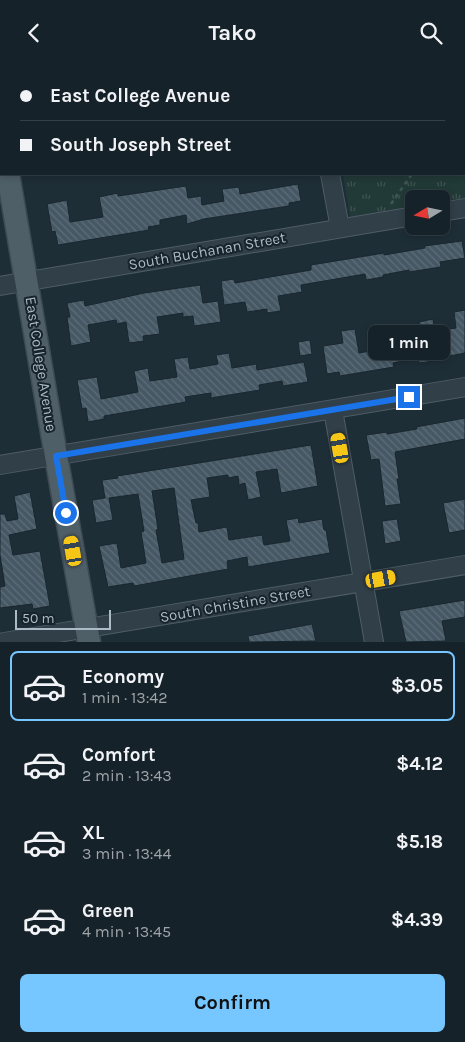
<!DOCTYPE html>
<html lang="en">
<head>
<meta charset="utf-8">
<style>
	body { margin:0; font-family:Karla,sans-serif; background:#232f35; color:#f1f3f6; height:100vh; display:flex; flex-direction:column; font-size:19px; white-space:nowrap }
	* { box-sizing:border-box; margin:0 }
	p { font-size:16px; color:#9ea4a8 }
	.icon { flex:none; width:28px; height:28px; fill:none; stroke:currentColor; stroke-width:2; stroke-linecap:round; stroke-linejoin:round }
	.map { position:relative; height:577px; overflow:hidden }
	.side { display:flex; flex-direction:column; background:#162229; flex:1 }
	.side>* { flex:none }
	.top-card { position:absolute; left:0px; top:0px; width:465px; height:110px; box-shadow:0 2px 8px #0003,0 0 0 1px #353f46; display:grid; align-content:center; height:110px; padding:0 20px; background:#162229 }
	.needle { width:32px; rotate:260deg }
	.fabs { position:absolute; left:405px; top:125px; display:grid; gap:10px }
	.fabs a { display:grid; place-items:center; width:45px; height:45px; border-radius:8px; background:#162229; box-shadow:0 2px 8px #0003,0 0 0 1px #353f46; font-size:25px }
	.scale { position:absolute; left:15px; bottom:12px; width:96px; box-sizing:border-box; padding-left:5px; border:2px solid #abbac5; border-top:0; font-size:14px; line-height:18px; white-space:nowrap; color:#abbac5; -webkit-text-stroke:4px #17242c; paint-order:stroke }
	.end { position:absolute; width:22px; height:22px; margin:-11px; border:6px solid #1a73e8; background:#fff; box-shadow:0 0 0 2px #fff }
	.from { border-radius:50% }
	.bubble { position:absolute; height:35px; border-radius:8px; background:#162229; box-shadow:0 2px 8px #0003,0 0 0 1px #353f46; font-size:16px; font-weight:700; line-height:35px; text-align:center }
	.car { position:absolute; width:15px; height:30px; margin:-15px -8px; border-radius:6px; box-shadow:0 0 4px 1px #0007; background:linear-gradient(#f5c518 24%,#345 0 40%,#f5c518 0 76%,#345 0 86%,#f5c518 0) }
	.top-card b { display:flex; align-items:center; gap:18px; height:48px; font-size:19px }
	.top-card b+b { border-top:1px solid #353f46 }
	.top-card i { width:12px; height:12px; background:#f1f3f6 }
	ul { padding:9px 0 0; list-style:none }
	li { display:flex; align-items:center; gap:15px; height:70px; margin:0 10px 8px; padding:0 10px; border:2px solid transparent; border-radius:8px }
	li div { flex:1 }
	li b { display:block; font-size:19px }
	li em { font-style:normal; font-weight:700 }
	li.current { border-color:#76c7ff }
	li>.icon { width:45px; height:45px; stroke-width:1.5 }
	.button { display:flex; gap:10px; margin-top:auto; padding:10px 20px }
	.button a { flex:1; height:58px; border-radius:8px; background:#76c7ff; color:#111; font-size:20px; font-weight:700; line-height:58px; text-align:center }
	header { display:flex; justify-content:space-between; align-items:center; height:65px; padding:0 20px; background:#162229; font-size:22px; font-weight:700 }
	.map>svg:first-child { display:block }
	.grass { fill:url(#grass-tufts) }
	.building { fill:url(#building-back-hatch); stroke:#19262e; fill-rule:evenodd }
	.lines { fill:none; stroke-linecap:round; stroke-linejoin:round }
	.minor-casing { stroke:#4f5d66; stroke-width:20 }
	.major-casing { stroke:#3e4b54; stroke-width:25 }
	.path { stroke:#3f5755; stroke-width:2.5; stroke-dasharray:4 4; stroke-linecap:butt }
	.minor { stroke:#313f48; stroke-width:18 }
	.major { stroke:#4f5f68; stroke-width:22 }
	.route { stroke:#1a73e8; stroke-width:6 }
	.labels { text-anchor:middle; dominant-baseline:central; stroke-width:4; stroke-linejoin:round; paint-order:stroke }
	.street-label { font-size:15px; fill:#abbac5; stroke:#17242c }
</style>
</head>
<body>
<header><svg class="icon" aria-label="back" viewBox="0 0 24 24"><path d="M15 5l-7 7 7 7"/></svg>Tako<svg class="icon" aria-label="search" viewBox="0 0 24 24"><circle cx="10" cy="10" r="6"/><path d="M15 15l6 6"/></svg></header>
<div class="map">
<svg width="465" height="577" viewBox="0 0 465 577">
	<defs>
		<pattern id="grass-tufts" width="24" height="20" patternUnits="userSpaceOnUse" patternTransform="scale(1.25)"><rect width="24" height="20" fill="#213a37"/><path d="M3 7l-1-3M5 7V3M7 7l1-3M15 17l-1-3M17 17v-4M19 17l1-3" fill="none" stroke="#3f5452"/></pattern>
		<pattern id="building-back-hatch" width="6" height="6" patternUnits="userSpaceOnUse" patternTransform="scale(1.25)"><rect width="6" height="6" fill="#455864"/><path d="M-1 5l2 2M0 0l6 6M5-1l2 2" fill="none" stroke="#5d6e79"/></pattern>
	</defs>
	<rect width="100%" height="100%" fill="#1e2e37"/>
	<polygon class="grass" points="324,0 465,0 465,133 441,137 441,134 414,134 414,141 350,152 343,109 464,109 464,1"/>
	<g class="building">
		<polygon points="298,119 301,136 289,138 289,141 204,154 187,159 186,150 160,155 160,160 148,162 149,165 58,180 55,166 52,167 47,139 67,135 70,157 103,152 99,132 118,128 118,131 186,121 188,133 201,131 202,140 224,136 222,124 239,122 240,129"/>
		<polygon points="462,176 465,193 440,197 441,202 409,207 409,205 383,210 383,212 366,215 365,209 301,220 302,227 278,231 281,246 267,248 267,244 247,247 245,237 224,240 221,216 234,214 235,218 311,205 311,200 384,188 384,190 425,183 424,181"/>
		<polygon points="200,220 203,238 218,236 221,257 194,261 193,251 183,252 183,248 157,252 160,269 143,271 144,276 129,278 126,257 117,259 116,255 88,260 91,277 71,281 67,252 70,252 67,238 84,235 85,241 144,228"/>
		<polygon points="465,245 465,288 434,294 434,296 419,298 418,293 393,298 394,302 340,311 339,307 327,309 323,281 343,278 341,266 355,264 359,288 386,283 382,266 395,263 397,278 422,274 419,257 433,254 435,266 456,263 454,247"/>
		<polygon points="310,275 312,289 300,291 298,277"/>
		<polygon points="229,288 232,303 256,299 257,305 304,297 308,317 283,321 282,316 259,320 260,325 211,333 211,328 185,332 186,337 104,351 104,354 88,357 86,343 82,344 77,315 97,312 101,334 138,327 134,306 148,303 150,316 177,312 174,294 188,292 190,304 218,299 216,290"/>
		<polygon points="465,353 465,374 395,387 399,414 397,414 401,439 385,441 379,394 371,395 366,370 387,367 387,369 417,364 416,362"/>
		<path d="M311,380L318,421L281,428L277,404L256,407L261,432L248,435L245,418L239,420L238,411L228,413V410L207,413L210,432L191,435L196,458H198L199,467L227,462L229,475L262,470L264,480L290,476L286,455L298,453L299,458L322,454L324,465H326L330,488L248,502L247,492L227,496L228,504L134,521L133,518L108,522L99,481L117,478L121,503L146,498L141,467L144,466L138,429L109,433L113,455L96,458L92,435L105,433L102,415L118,413L117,411ZM174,423L184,494L162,498L156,465L158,464L152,426Z"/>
		<polygon points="30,427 37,464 9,470 13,490 40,486 50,541 33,544 32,539 0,543 0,522 5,521 0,490 0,449 5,449 7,456 18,454 14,431"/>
		<polygon points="465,434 465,465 449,468 443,438"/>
		<polygon points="397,454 401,476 385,479 382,456"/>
		<polygon points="465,535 465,552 442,556 446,576 406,577 399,546"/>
		<polygon points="312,559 316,576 249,577 248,571"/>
	</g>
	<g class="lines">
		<g class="minor-casing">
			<g id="minor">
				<polyline points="312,0 312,1"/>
				<polyline points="247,1 255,0"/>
				<polyline points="0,43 1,43"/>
				<polyline points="330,109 340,163"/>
				<polyline points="441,147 465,143"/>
				<polyline points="0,221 414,151"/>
				<polyline points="333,345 374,577"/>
				<polyline points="0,400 465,322"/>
				<polyline points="4,577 465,500"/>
			</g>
		</g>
		<g class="major-casing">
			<g id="major">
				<polyline points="0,60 1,67"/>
				<polyline points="8,109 56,391 89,577"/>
			</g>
		</g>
		<g class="path">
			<polyline points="442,1 442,0"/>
			<polyline points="391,139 412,109"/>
		</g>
		<use href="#minor" class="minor"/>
		<use href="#major" class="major"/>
	</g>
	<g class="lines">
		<polyline class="route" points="66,448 56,391 409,332"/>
	</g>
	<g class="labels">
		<g class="street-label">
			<text transform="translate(207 186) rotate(-10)">South Buchanan Street</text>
			<text transform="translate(41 299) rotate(81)">East College Avenue</text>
			<text transform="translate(235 539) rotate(-10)">South Christine Street</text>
		</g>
	</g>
</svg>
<div class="fabs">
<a><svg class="needle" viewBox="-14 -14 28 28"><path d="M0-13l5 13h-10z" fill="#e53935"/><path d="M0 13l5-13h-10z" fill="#9ea4a8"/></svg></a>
</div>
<div class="scale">50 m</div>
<i class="end from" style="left:66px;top:448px"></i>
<i class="end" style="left:409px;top:332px"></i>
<div class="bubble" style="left:368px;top:260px;width:82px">1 min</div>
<i class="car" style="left:340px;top:383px;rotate:350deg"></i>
<i class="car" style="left:73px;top:486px;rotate:350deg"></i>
<i class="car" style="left:381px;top:514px;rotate:80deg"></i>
<div class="top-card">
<b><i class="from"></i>East College Avenue</b>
<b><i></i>South Joseph Street</b>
</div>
</div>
<section class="side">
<ul>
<li class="current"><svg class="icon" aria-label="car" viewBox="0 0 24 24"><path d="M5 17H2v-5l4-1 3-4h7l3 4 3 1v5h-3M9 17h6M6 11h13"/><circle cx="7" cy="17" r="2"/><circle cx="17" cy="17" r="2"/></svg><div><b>Economy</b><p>1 min · 13:42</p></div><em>$3.05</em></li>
<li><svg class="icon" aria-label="car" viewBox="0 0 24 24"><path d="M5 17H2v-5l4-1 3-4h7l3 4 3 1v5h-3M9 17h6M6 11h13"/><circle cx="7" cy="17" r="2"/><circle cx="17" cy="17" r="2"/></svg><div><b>Comfort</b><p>2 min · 13:43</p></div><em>$4.12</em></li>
<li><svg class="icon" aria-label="car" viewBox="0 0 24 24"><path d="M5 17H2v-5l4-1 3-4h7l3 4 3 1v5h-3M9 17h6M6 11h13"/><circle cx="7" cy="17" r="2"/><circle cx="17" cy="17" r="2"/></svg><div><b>XL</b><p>3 min · 13:44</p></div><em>$5.18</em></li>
<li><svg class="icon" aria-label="car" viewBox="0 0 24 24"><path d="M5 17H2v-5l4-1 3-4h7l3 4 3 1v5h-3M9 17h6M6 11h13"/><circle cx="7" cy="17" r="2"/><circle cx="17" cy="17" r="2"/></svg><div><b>Green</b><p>4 min · 13:45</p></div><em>$4.39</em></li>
</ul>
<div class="button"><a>Confirm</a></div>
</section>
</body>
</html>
